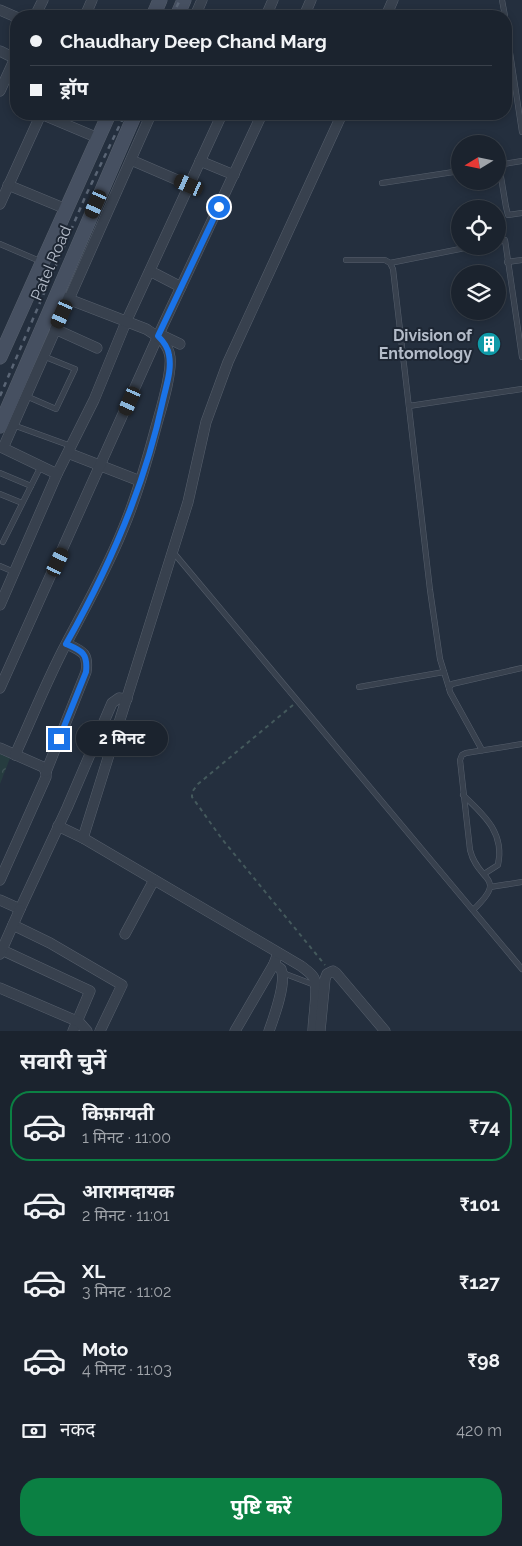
<!DOCTYPE html>
<html lang="hi">
<head>
<meta charset="utf-8">
<style>
	body { margin:0; font-family:Raleway,"Noto Sans Devanagari",sans-serif; background:#282f3a; color:#f1f3f6; height:100vh; display:flex; flex-direction:column; font-size:19px; white-space:nowrap }
	* { box-sizing:border-box; margin:0 }
	p { font-size:16px; color:#a0a4aa }
	.icon { flex:none; width:28px; height:28px; fill:none; stroke:currentColor; stroke-width:2; stroke-linecap:round; stroke-linejoin:round }
	.map { position:relative; height:1031px; overflow:hidden }
	.drawer { display:flex; flex-direction:column; background:#1b232e; flex:1 }
	.drawer>* { flex:none }
	.guide { position:absolute; left:10px; top:10px; width:502px; height:110px; border-radius:20px; box-shadow:0 2px 8px #0003,0 0 0 1px #39404a; display:grid; align-content:center; height:110px; padding:0 20px; background:#1b232e }
	.needle { width:32px; rotate:260deg }
	.tools { position:absolute; left:451px; top:135px; display:grid; gap:10px }
	.tools a { display:grid; place-items:center; width:55px; height:55px; border-radius:50%; background:#1b232e; box-shadow:0 2px 8px #0003,0 0 0 1px #39404a; font-size:25px }
	.end { position:absolute; width:22px; height:22px; margin:-11px; border:6px solid #1a73e8; background:#fff; box-shadow:0 0 0 2px #fff }
	.from { border-radius:50% }
	.bubble { position:absolute; height:35px; border-radius:18px; background:#1b232e; box-shadow:0 2px 8px #0003,0 0 0 1px #39404a; font-size:16px; font-weight:700; line-height:35px; text-align:center }
	.car { position:absolute; width:15px; height:30px; margin:-15px -8px; border-radius:6px; box-shadow:0 0 4px 1px #0007; background:linear-gradient(#222 24%,#8ab4d8 0 40%,#222 0 76%,#8ab4d8 0 86%,#222 0) }
	.guide b { display:flex; align-items:center; gap:18px; height:48px; font-size:19px }
	.guide b+b { border-top:1px solid #39404a }
	.guide i { width:12px; height:12px; background:#f1f3f6 }
	ul { padding:0; list-style:none }
	li { display:flex; align-items:center; gap:15px; height:70px; margin:0 10px 8px; padding:0 10px; border:2px solid transparent; border-radius:20px }
	li div { flex:1 }
	li b { display:block; font-size:19px }
	li em { font-style:normal; font-weight:700 }
	li.selected { border-color:#0b8043 }
	li>.icon { width:45px; height:45px; stroke-width:1.5 }
	h2 { padding:0 20px; font-size:22px; line-height:60px }
	.pay { display:flex; align-items:center; gap:12px; height:55px; padding:0 20px; font-size:19px }
	.pay p { margin-inline-start:auto }
	.primary-button { display:flex; gap:10px; margin-top:auto; padding:10px 20px }
	.primary-button a { flex:1; height:58px; border-radius:20px; background:#0b8043; color:#fff; font-size:20px; font-weight:700; line-height:58px; text-align:center }
	.map>svg:first-child { display:block }
	.forest { fill:url(#forest-crowns) }
	.lines { fill:none; stroke-linecap:round; stroke-linejoin:round }
	.lane-casing { stroke:#565f6c; stroke-width:6 }
	.street-casing { stroke:#565f6c; stroke-width:11 }
	.secondary-casing { stroke:#565f6c; stroke-width:15 }
	.path { stroke:#44595c; stroke-width:2; stroke-dasharray:4 4; stroke-linecap:butt }
	.lane { stroke:#38414e; stroke-width:5 }
	.street { stroke:#38414e; stroke-width:10 }
	.secondary { stroke:#465061; stroke-width:14 }
	.rail { stroke:#5a6575; stroke-width:2.5; stroke-dasharray:5 5; stroke-linecap:butt }
	.route { stroke:#1a73e8; stroke-width:6 }
	.labels { text-anchor:middle; dominant-baseline:central; stroke-width:4; stroke-linejoin:round; paint-order:stroke }
	.street-label { font-size:16px; fill:#b4bcc9; stroke:#1d2633 }
	.poi-label { font-size:16px; font-weight:bold; fill:#b4bcc9; stroke:#1d2633; text-anchor:end }
</style>
</head>
<body>
<div class="map">
<svg width="522" height="1031" viewBox="0 0 522 1031">
	<defs>
		<pattern id="forest-crowns" width="20" height="18" patternUnits="userSpaceOnUse" patternTransform="scale(1.25)"><rect width="20" height="18" fill="#263c3f"/><path d="M2 6a3 3 0 1 1 6 0M12 15a3 3 0 1 1 6 0" fill="none" stroke="#435659"/></pattern>
	</defs>
	<rect width="100%" height="100%" fill="#242f3e"/>
	<polygon class="forest" points="0,754 10,758 0,784"/>
	<g class="lines">
		<g class="lane-casing">
			<g id="lane">
				<polyline points="502,0 505,16"/>
				<polyline points="506,26 522,132"/>
				<polyline points="498,165 522,161"/>
				<polyline points="499,165 506,207 508,215 522,213"/>
				<polyline points="382,183 460,171"/>
				<polyline points="498,242 505,240 522,357"/>
				<polyline points="0,244 42,262"/>
				<polyline points="346,260 385,260 390,263 393,269 430,590 440,659 449,688"/>
				<polyline points="507,262 522,260"/>
				<polyline points="390,263 475,246"/>
				<polyline points="26,396 56,409 75,369 43,356"/>
				<polyline points="409,406 522,389"/>
				<polyline points="13,425 71,446"/>
				<polyline points="0,473 31,486"/>
				<polyline points="0,494 22,503"/>
				<polyline points="3,542 41,466"/>
				<polyline points="173,552 522,969"/>
				<polyline points="0,566 14,572"/>
				<polyline points="359,687 444,672"/>
				<polyline points="482,750 450,692 449,688 452,684 522,668"/>
				<path d="M463,795C484,815 505,833 498,865L484,874"/>
				<polyline points="490,887 522,882"/>
				<path d="M473,910C509,876 478,883 470,850L460,760L462,755L466,753L522,744"/>
				<polyline points="283,973 312,984 314,987"/>
			</g>
		</g>
		<g class="street-casing">
			<g id="street">
				<polyline points="0,10 16,17"/>
				<polyline points="35,16 43,0"/>
				<polyline points="85,16 92,0"/>
				<polyline points="195,16 202,0"/>
				<polyline points="266,16 273,0"/>
				<polyline points="304,16 311,0"/>
				<polyline points="386,16 393,0"/>
				<polyline points="0,51 16,59"/>
				<polyline points="0,91 16,56"/>
				<polyline points="41,114 98,138"/>
				<polyline points="131,160 189,185"/>
				<polyline points="200,161 234,175"/>
				<polyline points="8,185 66,209"/>
				<polyline points="0,204 41,114"/>
				<polyline points="150,271 181,287"/>
				<polyline points="55,329 97,348"/>
				<polyline points="159,334 180,344"/>
				<polyline points="68,453 140,481"/>
				<polyline points="57,474 94,400 126,322 222,114"/>
				<polyline points="0,605 57,474 3,448 151,114"/>
				<polyline points="0,688 158,336 262,114"/>
				<polyline points="0,748 43,767 46,772 46,777 0,880"/>
				<path d="M15,755C32,718 47,680 66,644C86,606 107,569 123,529C137,496 147,461 156,427C161,409 172,375 170,357C168,342 157,336 146,329L63,297"/>
				<path d="M46,772L86,672C89,653 82,651 67,644"/>
				<polyline points="58,826 83,838"/>
				<polyline points="0,900 20,909 67,808 112,703 119,698 127,699"/>
				<polyline points="13,925 50,943 122,985 100,1031"/>
				<polyline points="125,934 154,880"/>
				<polyline points="2,950 90,991 73,1031"/>
				<polyline points="0,954 20,909"/>
				<polyline points="0,988 79,1022 87,1031"/>
				<polyline points="235,1031 274,964"/>
				<path d="M269,1031C274,1017 287,982 281,969L274,964L278,953"/>
				<path d="M313,1031C313,1019 318,991 315,981C314,975 306,970 301,966L83,838L188,502L206,422L228,362L342,114"/>
				<polyline points="320,1031 325,979 327,974 333,971 336,973 385,1031"/>
			</g>
		</g>
		<g class="secondary-casing">
			<g id="secondary">
				<polyline points="153,16 160,0"/>
				<polyline points="177,16 184,0"/>
				<polyline points="0,357 109,114"/>
				<polyline points="0,426 135,114"/>
			</g>
		</g>
		<polyline class="path" points="293,705 198,784 192,792 192,797 222,839 325,965"/>
		<use href="#lane" class="lane"/>
		<use href="#street" class="street"/>
		<use href="#secondary" class="secondary"/>
		<g class="rail">
			<polyline points="172,16 180,0"/>
			<polyline points="0,396 86,195 125,114"/>
		</g>
	</g>
	<g class="lines">
		<path class="route" d="M59,739L86,672C88,653 82,651 66,644C109,568 145,486 163,400C166,386 172,370 169,355C168,347 164,342 158,336L219,207"/>
	</g>
	<defs>
		<g id="building-disc" transform="scale(1.25)"><circle r="9.5" fill="#0f9aa8" stroke="#1d2633"/><path d="M-4-6H4V6H1V3H-1V6H-4ZM-2.5-4.3h1.7v1.8h-1.7ZM.8-4.3h1.7v1.8H.8ZM-2.5-1h1.7V.8h-1.7ZM.8-1h1.7V.8H.8Z" fill="#fff"/></g>
	</defs>
	<g fill-rule="evenodd">
		<use href="#building-disc" x="489" y="344"/>
	</g>
	<g class="labels">
		<g class="street-label">
			<text transform="translate(51 263) rotate(-67)">Patel Road</text>
		</g>
		<g class="poi-label">
			<text x="472" y="335">Division of<tspan x="472" dy="18">Entomology</tspan></text>
		</g>
	</g>
</svg>
<div class="tools">
<a><svg class="needle" viewBox="-14 -14 28 28"><path d="M0-13l5 13h-10z" fill="#e53935"/><path d="M0 13l5-13h-10z" fill="#a0a4aa"/></svg></a>
<a><svg class="icon" aria-label="locate" viewBox="0 0 24 24"><circle cx="12" cy="12" r="6"/><path d="M12 2v4M12 18v4M2 12h4M18 12h4"/></svg></a>
<a><svg class="icon" aria-label="layers" viewBox="0 0 24 24"><path d="M12 4l9 5-9 5-9-5zM3 14l9 5 9-5"/></svg></a>
</div>
<i class="end from" style="left:219px;top:207px"></i>
<i class="end" style="left:59px;top:739px"></i>
<div class="bubble" style="left:76px;top:721px;width:92px">2 मिनट</div>
<i class="car" style="left:189px;top:185px;rotate:294deg"></i>
<i class="car" style="left:96px;top:204px;rotate:204deg"></i>
<i class="car" style="left:62px;top:314px;rotate:204deg"></i>
<i class="car" style="left:130px;top:401px;rotate:204deg"></i>
<i class="car" style="left:58px;top:562px;rotate:25deg"></i>
<div class="guide">
<b><i class="from"></i>Chaudhary Deep Chand Marg</b>
<b><i></i>ड्रॉप</b>
</div>
</div>
<section class="drawer">
<h2>सवारी चुनें</h2>
<ul>
<li class="selected"><svg class="icon" aria-label="car" viewBox="0 0 24 24"><path d="M5 17H2v-5l4-1 3-4h7l3 4 3 1v5h-3M9 17h6M6 11h13"/><circle cx="7" cy="17" r="2"/><circle cx="17" cy="17" r="2"/></svg><div><b>किफ़ायती</b><p>1 मिनट · 11:00</p></div><em>₹74</em></li>
<li><svg class="icon" aria-label="car" viewBox="0 0 24 24"><path d="M5 17H2v-5l4-1 3-4h7l3 4 3 1v5h-3M9 17h6M6 11h13"/><circle cx="7" cy="17" r="2"/><circle cx="17" cy="17" r="2"/></svg><div><b>आरामदायक</b><p>2 मिनट · 11:01</p></div><em>₹101</em></li>
<li><svg class="icon" aria-label="car" viewBox="0 0 24 24"><path d="M5 17H2v-5l4-1 3-4h7l3 4 3 1v5h-3M9 17h6M6 11h13"/><circle cx="7" cy="17" r="2"/><circle cx="17" cy="17" r="2"/></svg><div><b>XL</b><p>3 मिनट · 11:02</p></div><em>₹127</em></li>
<li><svg class="icon" aria-label="car" viewBox="0 0 24 24"><path d="M5 17H2v-5l4-1 3-4h7l3 4 3 1v5h-3M9 17h6M6 11h13"/><circle cx="7" cy="17" r="2"/><circle cx="17" cy="17" r="2"/></svg><div><b>Moto</b><p>4 मिनट · 11:03</p></div><em>₹98</em></li>
</ul>
<div class="pay"><svg class="icon" aria-label="cash" viewBox="0 0 24 24"><path d="M3 7h18v10H3z"/><circle cx="12" cy="12" r="2"/></svg>नकद<p>420 m</p></div>
<div class="primary-button"><a>पुष्टि करें</a></div>
</section>
</body>
</html>
